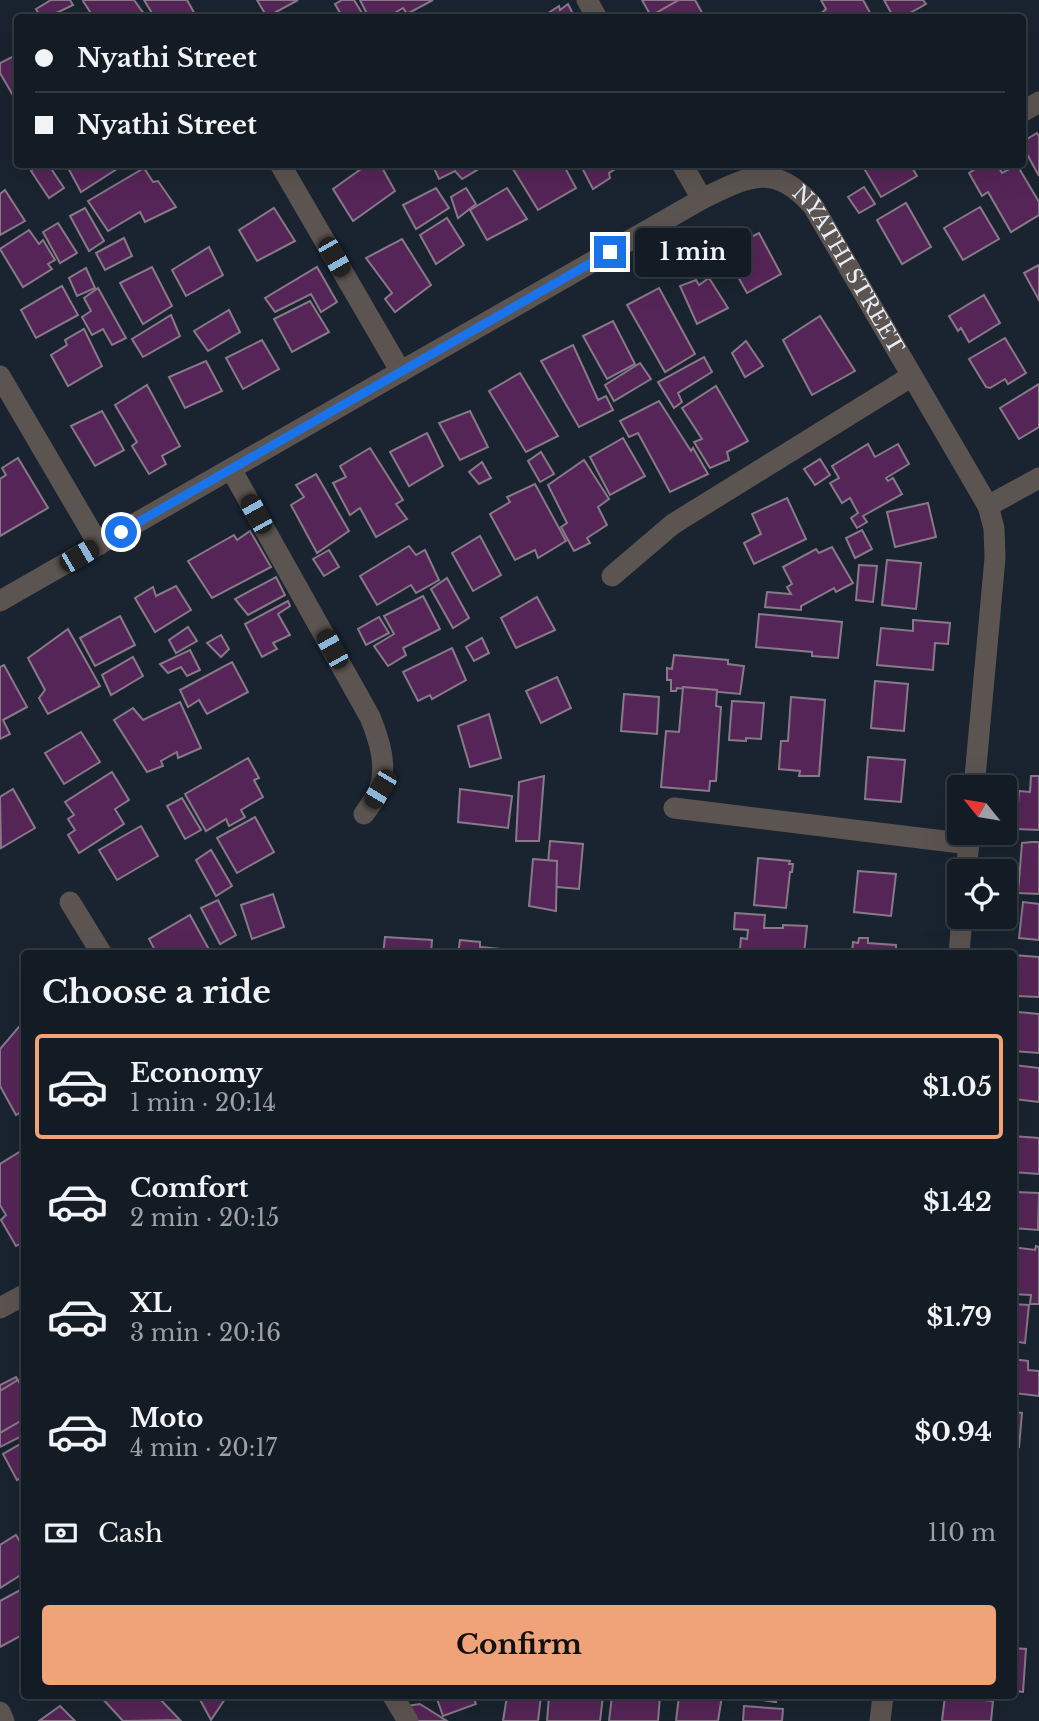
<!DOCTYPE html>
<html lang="en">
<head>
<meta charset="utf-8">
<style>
	body { margin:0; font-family:"Libre Baskerville",serif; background:#202831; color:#f1f3f6; height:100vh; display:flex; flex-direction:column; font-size:26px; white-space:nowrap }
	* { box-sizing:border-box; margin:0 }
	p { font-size:23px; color:#9da1a6 }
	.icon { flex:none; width:38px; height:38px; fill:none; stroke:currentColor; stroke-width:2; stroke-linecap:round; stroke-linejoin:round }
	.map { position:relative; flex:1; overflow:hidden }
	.drawer { position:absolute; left:21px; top:950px; width:996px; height:749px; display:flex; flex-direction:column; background:#131b24; border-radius:7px; box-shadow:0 7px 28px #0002,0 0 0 2px #323941 }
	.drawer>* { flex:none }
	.guide { position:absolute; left:14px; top:14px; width:1012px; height:154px; border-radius:7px; box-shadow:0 7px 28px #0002,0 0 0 2px #323941; display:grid; align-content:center; height:154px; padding:0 21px; background:#131b24 }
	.needle { width:46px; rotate:300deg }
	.fabs { position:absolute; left:947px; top:775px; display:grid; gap:14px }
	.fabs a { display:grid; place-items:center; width:70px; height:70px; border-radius:7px; background:#131b24; box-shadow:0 7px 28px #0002,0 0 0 2px #323941; font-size:35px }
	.end { position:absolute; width:32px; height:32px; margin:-16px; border:9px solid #1a73e8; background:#fff; box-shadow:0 0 0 4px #fff }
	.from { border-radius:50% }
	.bubble { position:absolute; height:49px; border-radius:7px; background:#131b24; box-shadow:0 7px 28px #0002,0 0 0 2px #323941; font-size:23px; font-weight:700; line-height:49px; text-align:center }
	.car { position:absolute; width:21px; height:42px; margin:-21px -10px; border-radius:9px; box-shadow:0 0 5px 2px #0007; background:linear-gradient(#222 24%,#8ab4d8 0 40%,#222 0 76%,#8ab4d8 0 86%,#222 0) }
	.guide b { display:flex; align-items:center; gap:24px; height:66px; font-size:26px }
	.guide b+b { border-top:2px solid #323941 }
	.guide i { width:18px; height:18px; background:#f1f3f6 }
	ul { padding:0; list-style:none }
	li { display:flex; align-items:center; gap:21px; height:105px; margin:0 14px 10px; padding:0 7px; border:4px solid transparent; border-radius:7px }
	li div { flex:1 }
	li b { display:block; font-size:26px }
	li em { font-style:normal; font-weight:700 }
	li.on { border-color:#f0a279 }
	li>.icon { width:63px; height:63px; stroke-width:1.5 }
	h2 { padding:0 21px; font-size:32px; line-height:84px }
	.pay { display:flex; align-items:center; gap:18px; height:77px; padding:0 21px; font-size:26px }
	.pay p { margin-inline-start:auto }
	.cta { display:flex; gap:14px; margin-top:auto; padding:14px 21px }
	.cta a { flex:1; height:80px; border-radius:7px; background:#f0a279; color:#111; font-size:28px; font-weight:700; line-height:80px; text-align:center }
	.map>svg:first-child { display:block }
	.building { fill:#552557; stroke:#887988; stroke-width:2 }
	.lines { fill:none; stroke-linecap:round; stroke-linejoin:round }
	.minor { stroke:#5c5450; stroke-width:21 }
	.route { stroke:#1a73e8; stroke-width:9 }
	.labels { text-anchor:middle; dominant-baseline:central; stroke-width:5; stroke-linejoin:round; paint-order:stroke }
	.street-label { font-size:21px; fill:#e7eef7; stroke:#192430 }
</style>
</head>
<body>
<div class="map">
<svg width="1039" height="1721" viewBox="0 0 1039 1721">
	<rect width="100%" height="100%" fill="#192430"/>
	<g class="building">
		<polygon points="51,0 70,0 73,5 46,18 41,18 36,9"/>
		<polygon points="84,0 134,0 147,18 94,18 83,1"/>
		<polygon points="144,0 187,0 197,18 155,18"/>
		<polygon points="257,0 298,0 267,17"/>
		<polygon points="342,0 354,0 365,18 343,18 335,4"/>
		<polygon points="360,0 433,0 407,14 403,8 386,18 369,18"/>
		<polygon points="642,0 679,0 651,16"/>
		<polygon points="679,0 695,0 705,18 652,18 651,16"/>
		<polygon points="821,0 863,0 873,18 820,18 819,15 826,9"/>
		<polygon points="884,0 923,0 926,4 901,18 894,18"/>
		<polygon points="568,4 575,18 547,18 545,15 559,6 560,10"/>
		<polygon points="18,54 18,104 0,73 0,63"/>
		<polygon points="1037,133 1039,136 1039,176 1022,145 1022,142"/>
		<polygon points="38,164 48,164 64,188 49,198 31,171"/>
		<polygon points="66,164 114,164 117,169 81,192"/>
		<polygon points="368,164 380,164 395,191 353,221 333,189"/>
		<polygon points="432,164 474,164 477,170 462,179 455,171 439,179"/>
		<polygon points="520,164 563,164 576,188 538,210 513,169"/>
		<polygon points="580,164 623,164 609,173 610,178 593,189"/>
		<polygon points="910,164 917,176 881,197 862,165"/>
		<polygon points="983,164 997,164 1002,173 1017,165 1039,202 1039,215 1011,232 988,192 982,196 969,173"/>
		<polygon points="144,168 153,182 158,181 176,207 145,222 140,212 108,231 88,201"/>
		<polygon points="864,187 875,204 859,213 848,197"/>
		<polygon points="436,188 449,208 416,229 403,205"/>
		<polygon points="466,188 476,204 458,218 451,197"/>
		<polygon points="507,188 527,219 487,240 470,210"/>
		<polygon points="5,190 25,221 0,235 0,194"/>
		<polygon points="906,203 931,247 902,264 877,220"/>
		<polygon points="980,207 999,239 963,260 944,228"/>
		<polygon points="85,208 104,241 89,251 70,216"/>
		<polygon points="274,208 295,241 257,261 239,230"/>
		<polygon points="447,218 464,245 436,264 420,235"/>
		<polygon points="58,223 77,253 60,263 43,232"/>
		<polygon points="29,230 39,244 43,240 55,260 48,264 52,269 23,287 0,249"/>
		<polygon points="759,233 781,274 747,293 722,248 743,237 745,240"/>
		<polygon points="124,238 132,256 105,270 96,253"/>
		<polygon points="402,239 431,285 395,312 385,299 392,293 366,258"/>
		<polygon points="209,247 223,275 186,296 172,270"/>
		<polygon points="1039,265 1039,300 1024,273"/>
		<polygon points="152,267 172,306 143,324 120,283"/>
		<polygon points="317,267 337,302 321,312 311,294 275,312 265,298"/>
		<polygon points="86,268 95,288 77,296 69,278"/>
		<polygon points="709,278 728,308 697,324 680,286 696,280 699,285"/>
		<polygon points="62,286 78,315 36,338 21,310"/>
		<polygon points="98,288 126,338 112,345 103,329 92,335 82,317 91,311 84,298"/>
		<polygon points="659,288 695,354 665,372 627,305"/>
		<polygon points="984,295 1000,323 969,342 961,328 958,331 949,316"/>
		<polygon points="310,301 329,332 292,352 274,319"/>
		<polygon points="229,310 240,332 208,351 194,331"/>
		<polygon points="171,315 180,336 143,357 132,339"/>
		<polygon points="820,316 855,371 812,395 783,340"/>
		<polygon points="613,321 635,364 607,379 583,336"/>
		<polygon points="84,329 102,366 68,386 51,355 67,345 65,340"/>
		<polygon points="1005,338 1026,373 1008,384 1005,379 990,388 986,387 969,359"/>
		<polygon points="262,340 279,369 243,389 226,358"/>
		<polygon points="746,341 763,366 745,377 732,353"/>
		<polygon points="573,345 598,400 606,396 613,410 579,427 541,361"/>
		<polygon points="704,357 712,372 678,393 682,402 674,408 658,382"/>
		<polygon points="206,361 222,391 185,408 169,377"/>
		<polygon points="640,363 651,379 614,401 605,385"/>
		<polygon points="520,373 558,436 526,452 489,391"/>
		<polygon points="1039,384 1039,427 1019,439 1000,408"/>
		<polygon points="147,385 180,446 162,456 166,464 149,474 132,446 137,442 115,405"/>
		<polygon points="716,386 748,441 727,452 729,460 710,468 694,442 702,439 682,408"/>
		<polygon points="659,401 691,451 693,448 708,474 670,492 638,433 629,437 620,421"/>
		<polygon points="102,411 124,450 95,466 71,426"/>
		<polygon points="470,411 488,447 460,460 439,423"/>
		<polygon points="427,433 443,466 409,486 390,452"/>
		<polygon points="623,438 645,476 610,495 590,457"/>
		<polygon points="868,444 875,457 898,444 909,464 886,478 888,481 893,478 902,494 863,516 867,522 857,528 851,518 858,513 850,498 842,503 830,483 839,478 832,466"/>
		<polygon points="370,448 403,500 396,504 407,519 376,537 360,508 350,515 333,483 346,477 340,466"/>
		<polygon points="541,452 554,474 540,482 528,461"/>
		<polygon points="18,458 48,508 0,536 0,479 6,475 2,468"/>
		<polygon points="820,459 830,475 815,485 804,469"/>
		<polygon points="584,460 609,499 598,507 607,525 587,538 590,543 574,551 561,527 567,523 548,485"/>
		<polygon points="482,462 491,478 479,484 469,472"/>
		<polygon points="316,474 349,531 317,553 291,505 304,497 296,485"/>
		<polygon points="535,484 566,541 538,558 535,550 515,560 490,514 510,502 507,497"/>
		<polygon points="787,498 806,539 754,564 744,543 761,534 752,514"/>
		<polygon points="928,503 936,537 895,547 887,512"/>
		<polygon points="862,530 872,549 855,558 846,538"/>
		<polygon points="250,531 271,567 212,598 188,561 234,535 237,540"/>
		<polygon points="480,536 501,575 473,591 452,553"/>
		<polygon points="409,546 416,555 425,550 439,580 416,593 411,585 377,605 360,576"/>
		<polygon points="832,547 853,583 836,592 834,588 801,606 801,610 765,607 767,592 791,594 787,587 792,584 783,567 816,549 819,553"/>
		<polygon points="329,550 339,567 324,576 313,559"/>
		<polygon points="887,560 921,563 916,609 882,605"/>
		<polygon points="859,565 877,566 873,602 856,600"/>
		<polygon points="276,577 285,595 248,615 235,599"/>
		<polygon points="447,578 469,618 453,628 431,589"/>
		<polygon points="176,586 191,610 155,632 135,598 153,587 156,596"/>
		<polygon points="423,596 440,629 403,648 406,655 388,666 374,646 394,634 384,616"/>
		<polygon points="537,597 555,630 516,648 501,618"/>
		<polygon points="288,601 290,606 278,614 290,635 273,643 277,649 262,657 245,624"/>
		<polygon points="759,614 842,622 838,658 812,656 812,652 756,647"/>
		<polygon points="120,616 135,645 95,666 80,638"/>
		<polygon points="379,617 389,633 366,645 358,629"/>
		<polygon points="913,620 950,623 948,644 935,643 933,670 877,665 881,628 913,631"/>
		<polygon points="188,627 197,641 176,653 169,640"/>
		<polygon points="68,629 100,686 48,714 39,698 45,690 28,658"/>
		<polygon points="221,635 229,649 221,657 207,643"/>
		<polygon points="482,638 489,653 474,661 466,647"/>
		<polygon points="452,648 466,680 432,699 430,695 418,701 403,672"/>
		<polygon points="190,650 200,670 187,676 181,667 168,673 160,664"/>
		<polygon points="674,655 728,660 728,664 744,666 740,694 677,688 676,691 671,691 671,680 667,680 667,668 672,669"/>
		<polygon points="133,657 143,676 111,695 102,675"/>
		<polygon points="232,662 248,692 207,714 199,700 188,707 180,690"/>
		<polygon points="4,665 27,707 3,720 10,734 0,739 0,667"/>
		<polygon points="557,677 571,708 541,723 526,691"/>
		<polygon points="875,681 908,684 904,731 871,728"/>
		<polygon points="683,687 717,690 716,706 721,707 716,781 710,781 709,791 661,787 666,731 679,732"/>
		<polygon points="624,694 659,697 657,734 621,731"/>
		<polygon points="791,697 825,700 819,776 799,776 800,771 779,769 781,741 788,741"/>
		<polygon points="732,701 764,703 761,739 746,738 746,741 729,740"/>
		<polygon points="180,702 201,748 178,758 177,752 161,761 163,766 147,772 114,720 133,708 143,720"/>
		<polygon points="489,714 501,758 470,767 458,726"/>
		<polygon points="81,732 100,762 64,784 45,753"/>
		<polygon points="868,757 905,760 901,802 865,799"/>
		<polygon points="248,758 259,778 254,780 263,797 241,810 245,817 229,826 226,819 206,831 185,794"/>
		<polygon points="112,772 129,800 115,809 124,824 79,853 68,835 75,830 68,819 74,815 65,802"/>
		<polygon points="544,776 539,841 516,841 519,782"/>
		<polygon points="1031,776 1039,776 1039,830 1016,829 1019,791 1030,792"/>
		<polygon points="13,789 35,828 1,848 0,797"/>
		<polygon points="460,789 512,796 508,828 458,822"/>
		<polygon points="182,798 201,830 185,839 167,806"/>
		<polygon points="255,817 274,852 237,873 217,838"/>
		<polygon points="141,826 158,856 117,880 99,850"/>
		<polygon points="550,841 583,844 579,889 546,886"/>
		<polygon points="1032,842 1039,842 1039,894 1018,893 1022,843"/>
		<polygon points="211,850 232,886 216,896 196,860"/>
		<polygon points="758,858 790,861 789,864 793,864 792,872 790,872 786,908 754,905"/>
		<polygon points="533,859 557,861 556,911 529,906"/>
		<polygon points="858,871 896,874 891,916 854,912"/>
		<polygon points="273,894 284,927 252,939 241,905"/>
		<polygon points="218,900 236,935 220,944 201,908"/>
		<polygon points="1023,902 1039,904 1039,940 1019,938"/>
		<polygon points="735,913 765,915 764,928 783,928 783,925 807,926 804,954 747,954 747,950 740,949 741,938 747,939 748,930 734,929"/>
		<polygon points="190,915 211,953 157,954 149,939"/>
		<polygon points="385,937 432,940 431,954 383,954"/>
		<polygon points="859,938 868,938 868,943 896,945 896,954 852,954 853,942 858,943"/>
		<polygon points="460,940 480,942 480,947 500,949 500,953 512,954 458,954"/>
		<polygon points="1013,955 1039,957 1039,997 1013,996"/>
		<polygon points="1018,1012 1039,1014 1039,1053 1014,1051"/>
		<polygon points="24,1021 24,1110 16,1115 0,1086 0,1049"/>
		<polygon points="1013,1065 1039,1068 1039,1102 1013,1099"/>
		<polygon points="1013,1136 1039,1138 1039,1174 1013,1172"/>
		<polygon points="21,1151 24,1158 24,1242 16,1246 1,1220 6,1215 0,1205 0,1164"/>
		<polygon points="1013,1192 1039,1193 1038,1230 1013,1228"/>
		<polygon points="1036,1246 1039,1247 1039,1304 1030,1304 1031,1295 1013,1294 1013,1247 1035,1250"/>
		<polygon points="1013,1304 1029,1305 1025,1343 1013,1341"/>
		<polygon points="1013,1359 1028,1361 1028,1370 1039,1371 1039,1396 1013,1393"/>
		<polygon points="16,1377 24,1395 24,1435 0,1447 0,1385"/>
		<polygon points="18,1380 24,1392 24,1419 0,1433 0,1391"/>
		<polygon points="1013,1412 1022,1413 1019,1447 1013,1446"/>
		<polygon points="24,1442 24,1476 17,1480 3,1454"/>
		<polygon points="16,1535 24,1548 24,1573 0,1588 0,1545"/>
		<polygon points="24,1588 24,1634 0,1647 0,1601"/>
		<polygon points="1013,1648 1026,1649 1023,1692 1013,1691"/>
		<polygon points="100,1696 157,1696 180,1720 123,1721"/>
		<polygon points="198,1696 227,1696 211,1720"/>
		<polygon points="436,1696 473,1696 476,1704 443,1716"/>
		<polygon points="507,1696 541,1696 538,1721 503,1721"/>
		<polygon points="549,1696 603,1696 600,1721 547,1721"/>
		<polygon points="612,1696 660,1696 658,1721 609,1721"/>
		<polygon points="679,1696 722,1696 718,1721 676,1721"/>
		<polygon points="742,1696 777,1696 776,1702 741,1697"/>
		<polygon points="945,1696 993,1701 991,1721 942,1721"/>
		<polygon points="420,1704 447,1721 412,1721 400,1707"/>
		<polygon points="60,1706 75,1721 39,1721"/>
		<polygon points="744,1706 783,1709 782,1721 743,1721"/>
	</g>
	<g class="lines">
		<g class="minor">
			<polyline points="587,0 597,18"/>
			<polyline points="1022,112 1039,102"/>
			<polyline points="280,164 401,372"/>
			<polyline points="682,164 702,199"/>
			<polyline points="0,376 99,545"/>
			<path d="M231,469L370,717C379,739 388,766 379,790C376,798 369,807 364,814"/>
			<polyline points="988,506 1039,478"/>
			<polyline points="612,576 673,524 912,376"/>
			<path id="s1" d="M0,601L702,199C749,176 774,162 813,206L988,506L994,528L995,558L974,788"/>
			<polyline points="674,808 969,844"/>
			<polyline points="966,872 970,833"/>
			<polyline points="70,902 102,954"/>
			<polyline points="959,954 962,917"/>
			<polyline points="0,1308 24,1295"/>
			<polyline points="393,1696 408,1721"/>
			<polyline points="0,1712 4,1721"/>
			<polyline points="880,1721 883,1696"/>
		</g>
	</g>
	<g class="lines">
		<polyline class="route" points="121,532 610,252"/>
	</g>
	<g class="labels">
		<g class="street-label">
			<text stroke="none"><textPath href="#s1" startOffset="1006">NYATHI STREET</textPath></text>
		</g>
	</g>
</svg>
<div class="fabs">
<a><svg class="needle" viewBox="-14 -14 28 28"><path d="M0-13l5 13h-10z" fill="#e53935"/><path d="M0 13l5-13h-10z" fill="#9da1a6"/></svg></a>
<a><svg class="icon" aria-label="locate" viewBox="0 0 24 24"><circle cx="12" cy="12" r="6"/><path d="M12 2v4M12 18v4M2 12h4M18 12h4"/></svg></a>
</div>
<i class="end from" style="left:121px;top:532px"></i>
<i class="end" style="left:610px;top:252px"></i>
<div class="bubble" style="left:635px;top:228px;width:116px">1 min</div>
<i class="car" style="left:334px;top:257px;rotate:150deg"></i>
<i class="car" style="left:256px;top:514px;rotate:331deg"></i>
<i class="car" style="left:79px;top:556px;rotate:60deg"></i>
<i class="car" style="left:332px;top:649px;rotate:331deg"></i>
<i class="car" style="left:380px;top:789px;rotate:211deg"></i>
<div class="guide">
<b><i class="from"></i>Nyathi Street</b>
<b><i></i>Nyathi Street</b>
</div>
<section class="drawer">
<h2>Choose a ride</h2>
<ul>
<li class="on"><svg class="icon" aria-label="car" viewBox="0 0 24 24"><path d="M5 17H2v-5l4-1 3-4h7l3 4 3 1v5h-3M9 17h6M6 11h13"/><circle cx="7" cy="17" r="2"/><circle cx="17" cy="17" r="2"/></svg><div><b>Economy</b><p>1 min · 20:14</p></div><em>$1.05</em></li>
<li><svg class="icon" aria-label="car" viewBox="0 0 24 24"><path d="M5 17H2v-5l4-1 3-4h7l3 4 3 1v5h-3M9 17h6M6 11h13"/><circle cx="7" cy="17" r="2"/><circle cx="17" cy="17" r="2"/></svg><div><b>Comfort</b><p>2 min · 20:15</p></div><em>$1.42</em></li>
<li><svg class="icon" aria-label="car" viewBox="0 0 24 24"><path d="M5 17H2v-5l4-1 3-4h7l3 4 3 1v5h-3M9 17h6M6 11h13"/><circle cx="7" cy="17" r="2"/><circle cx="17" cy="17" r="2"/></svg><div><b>XL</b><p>3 min · 20:16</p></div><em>$1.79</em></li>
<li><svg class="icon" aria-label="car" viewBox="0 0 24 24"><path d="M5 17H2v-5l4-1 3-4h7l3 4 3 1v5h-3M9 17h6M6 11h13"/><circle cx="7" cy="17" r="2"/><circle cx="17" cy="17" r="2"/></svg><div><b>Moto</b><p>4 min · 20:17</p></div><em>$0.94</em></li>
</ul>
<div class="pay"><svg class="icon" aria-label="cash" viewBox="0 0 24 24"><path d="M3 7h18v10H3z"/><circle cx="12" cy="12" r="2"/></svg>Cash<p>110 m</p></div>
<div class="cta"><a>Confirm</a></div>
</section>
</div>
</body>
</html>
